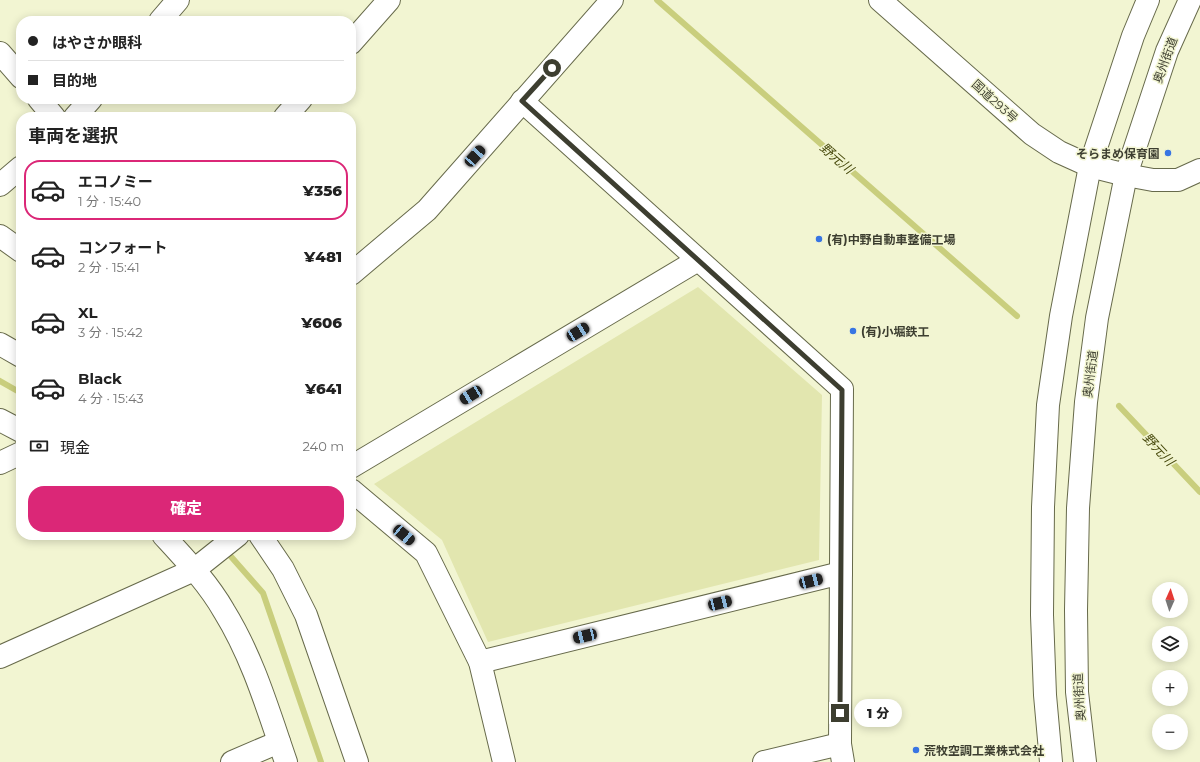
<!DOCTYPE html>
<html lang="ja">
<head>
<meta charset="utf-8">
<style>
	body { margin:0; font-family:Montserrat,"Noto Sans JP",sans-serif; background:#f2f2f2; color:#222; height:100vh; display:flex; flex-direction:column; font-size:15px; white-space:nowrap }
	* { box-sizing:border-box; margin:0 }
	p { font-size:13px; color:#767676 }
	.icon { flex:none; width:22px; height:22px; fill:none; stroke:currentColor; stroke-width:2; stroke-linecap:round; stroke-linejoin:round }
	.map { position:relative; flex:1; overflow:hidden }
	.details { position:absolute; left:16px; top:112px; width:340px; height:428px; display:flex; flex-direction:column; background:#fff; border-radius:16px; box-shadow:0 2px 10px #0003 }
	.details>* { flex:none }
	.banner { position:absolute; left:16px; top:16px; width:340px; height:88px; border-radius:16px; box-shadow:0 2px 10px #0003; display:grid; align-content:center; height:88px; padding:0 12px; background:#fff }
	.needle { width:26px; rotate:3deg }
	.controls { position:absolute; left:1152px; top:582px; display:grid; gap:8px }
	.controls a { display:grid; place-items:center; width:36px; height:36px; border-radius:50%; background:#fff; box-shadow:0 2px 10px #0003; font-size:20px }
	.end { position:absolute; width:18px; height:18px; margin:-9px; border:5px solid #3d3e30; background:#fff; box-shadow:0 0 0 2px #fff }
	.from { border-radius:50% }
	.bubble { position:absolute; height:28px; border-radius:14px; background:#fff; box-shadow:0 2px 10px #0003; font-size:13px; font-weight:800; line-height:28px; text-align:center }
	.car { position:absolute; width:12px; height:24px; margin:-12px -6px; border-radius:5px; box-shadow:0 0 3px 1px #0007; background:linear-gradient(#222 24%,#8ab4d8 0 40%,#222 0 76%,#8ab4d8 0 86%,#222 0) }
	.banner b { display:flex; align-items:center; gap:14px; height:38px; font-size:15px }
	.banner b+b { border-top:1px solid #e0e0e0 }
	.banner i { width:10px; height:10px; background:#222 }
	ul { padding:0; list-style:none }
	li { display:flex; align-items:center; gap:12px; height:60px; margin:0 8px 6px; padding:0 4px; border:2px solid transparent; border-radius:16px }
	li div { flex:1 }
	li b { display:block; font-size:15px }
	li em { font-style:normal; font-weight:800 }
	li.selected { border-color:#db2777 }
	li>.icon { width:36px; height:36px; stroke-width:1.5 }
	h2 { padding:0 12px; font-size:18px; line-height:48px }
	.pay { display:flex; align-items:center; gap:10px; height:44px; padding:0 12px; font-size:15px }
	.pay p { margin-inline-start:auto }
	.button { display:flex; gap:8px; margin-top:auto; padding:8px 12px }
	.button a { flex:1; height:46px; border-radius:16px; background:#db2777; color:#fff; font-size:16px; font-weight:800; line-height:46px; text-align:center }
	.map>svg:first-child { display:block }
	.green { fill:#e2e6af }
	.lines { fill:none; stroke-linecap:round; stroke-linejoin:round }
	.stream { stroke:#c9ce7d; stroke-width:6 }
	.minor-casing { stroke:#676a4b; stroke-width:24 }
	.highway-casing { stroke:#676a4b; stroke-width:24 }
	.minor { stroke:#fff; stroke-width:22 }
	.highway { stroke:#fff; stroke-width:22 }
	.route { stroke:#3d3e30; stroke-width:5 }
	.poi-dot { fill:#3875e3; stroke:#f2f5d2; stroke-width:1.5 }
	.labels { text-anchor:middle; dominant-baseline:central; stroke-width:3; stroke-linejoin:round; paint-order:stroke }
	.street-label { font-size:12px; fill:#3d3e30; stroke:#f2f5d2 }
	.poi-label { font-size:12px; font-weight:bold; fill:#3d3e30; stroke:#f2f5d2; text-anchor:start }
	.water-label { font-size:13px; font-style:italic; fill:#484a0c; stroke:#f2f5d2 }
</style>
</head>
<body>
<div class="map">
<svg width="1200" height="762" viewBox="0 0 1200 762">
	<rect width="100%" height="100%" fill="#f2f5d2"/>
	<polygon class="green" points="698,287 822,395 819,560 488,642 442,540 374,484"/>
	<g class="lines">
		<g class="stream">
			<polyline points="657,0 1017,316"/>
			<polyline points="0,381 21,393"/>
			<polyline points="1119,406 1200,492"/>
			<polyline points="212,535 263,593 321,762"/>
		</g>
		<g class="minor-casing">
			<g id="minor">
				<polyline points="160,21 178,0"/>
				<polyline points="351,43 389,0"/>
				<polyline points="0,53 21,77"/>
				<polyline points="39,99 54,117"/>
				<polyline points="522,101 842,389 840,744 843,762"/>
				<polyline points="75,117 91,99"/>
				<polyline points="285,117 301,99"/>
				<polyline points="1126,175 1153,180 1178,180 1200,170"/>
				<polyline points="0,185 21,167"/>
				<polyline points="0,236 21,251"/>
				<polyline points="351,274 427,210 612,0"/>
				<polyline points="0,344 21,356"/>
				<polyline points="0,420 21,431"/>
				<polyline points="0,463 21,453"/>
				<polyline points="351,467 698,260"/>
				<polyline points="351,490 426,553 480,662 504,762"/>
				<path d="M163,535C185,559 208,583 224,611C253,658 268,710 286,762"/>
				<polyline points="260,535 283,569 306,615 357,762"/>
				<polyline points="0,657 194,570 238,535"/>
				<polyline points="480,662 841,573"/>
				<polyline points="232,762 279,742"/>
				<polyline points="764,762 840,744"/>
			</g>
		</g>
		<g class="highway-casing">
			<g id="highway">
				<polyline points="880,0 1032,134 1059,152 1090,166 1126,175"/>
				<polyline points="1051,762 1045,695 1042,615 1043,507 1048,405 1061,316 1090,166 1133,36 1148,0"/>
				<polyline points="1085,762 1077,692 1076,610 1078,508 1086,402 1097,318 1126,175 1167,51 1190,0"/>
			</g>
		</g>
		<use href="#minor" class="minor"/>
		<use href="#highway" class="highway"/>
	</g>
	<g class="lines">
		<polyline class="route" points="552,68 522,101 842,390 840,713"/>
	</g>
	<g class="poi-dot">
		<circle cx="1168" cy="153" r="4"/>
		<circle cx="819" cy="239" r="4"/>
		<circle cx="853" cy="331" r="4"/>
		<circle cx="916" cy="750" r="4"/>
	</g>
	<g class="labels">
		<g class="street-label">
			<text transform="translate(1165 60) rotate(-70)">奥州街道</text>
			<text transform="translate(995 101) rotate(42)">国道293号</text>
			<text transform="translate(1090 374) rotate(-83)">奥州街道</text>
			<text transform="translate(1079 697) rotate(-94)">奥州街道</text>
		</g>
		<g class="poi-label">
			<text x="1160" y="153" text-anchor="end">そらまめ保育園</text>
			<text x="827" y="239">(有)中野自動車整備工場</text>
			<text x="861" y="331">(有)小堀鉄工</text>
			<text x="924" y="750">荒牧空調工業株式会社</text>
		</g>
		<g class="water-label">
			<text transform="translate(837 158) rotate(41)">野元川</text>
			<text transform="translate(1159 449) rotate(47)">野元川</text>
		</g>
	</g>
</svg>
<div class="controls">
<a><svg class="needle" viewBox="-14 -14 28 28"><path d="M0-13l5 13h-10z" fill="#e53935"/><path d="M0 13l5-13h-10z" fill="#767676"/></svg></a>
<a><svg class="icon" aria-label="layers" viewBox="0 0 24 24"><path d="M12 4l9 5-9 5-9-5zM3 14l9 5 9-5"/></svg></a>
<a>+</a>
<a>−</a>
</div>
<i class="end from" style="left:552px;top:68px"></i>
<i class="end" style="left:840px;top:713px"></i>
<div class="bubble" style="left:854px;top:699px;width:48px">1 分</div>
<i class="car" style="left:475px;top:156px;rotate:42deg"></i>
<i class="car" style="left:578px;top:332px;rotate:59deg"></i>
<i class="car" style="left:471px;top:395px;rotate:239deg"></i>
<i class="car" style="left:404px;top:535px;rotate:130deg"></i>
<i class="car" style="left:811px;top:581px;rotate:76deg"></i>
<i class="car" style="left:720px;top:603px;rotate:76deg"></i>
<i class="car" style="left:585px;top:636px;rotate:257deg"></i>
<div class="banner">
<b><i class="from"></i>はやさか眼科</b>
<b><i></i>目的地</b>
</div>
<section class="details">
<h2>車両を選択</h2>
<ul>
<li class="selected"><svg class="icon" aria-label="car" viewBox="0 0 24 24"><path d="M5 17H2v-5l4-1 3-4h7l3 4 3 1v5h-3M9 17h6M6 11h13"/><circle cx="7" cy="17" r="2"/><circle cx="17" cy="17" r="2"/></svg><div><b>エコノミー</b><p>1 分 · 15:40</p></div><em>¥356</em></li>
<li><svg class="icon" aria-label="car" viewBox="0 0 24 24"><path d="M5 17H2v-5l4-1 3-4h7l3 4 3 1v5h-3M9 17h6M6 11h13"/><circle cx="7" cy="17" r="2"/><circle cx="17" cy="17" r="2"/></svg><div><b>コンフォート</b><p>2 分 · 15:41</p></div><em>¥481</em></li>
<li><svg class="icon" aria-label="car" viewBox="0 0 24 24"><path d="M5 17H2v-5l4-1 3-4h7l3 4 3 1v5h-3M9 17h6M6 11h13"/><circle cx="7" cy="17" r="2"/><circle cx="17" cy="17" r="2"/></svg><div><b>XL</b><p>3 分 · 15:42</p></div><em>¥606</em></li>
<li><svg class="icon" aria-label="car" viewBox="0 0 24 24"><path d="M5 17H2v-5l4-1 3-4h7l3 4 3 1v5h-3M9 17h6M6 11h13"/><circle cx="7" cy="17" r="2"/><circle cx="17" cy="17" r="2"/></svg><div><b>Black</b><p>4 分 · 15:43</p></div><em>¥641</em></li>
</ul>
<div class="pay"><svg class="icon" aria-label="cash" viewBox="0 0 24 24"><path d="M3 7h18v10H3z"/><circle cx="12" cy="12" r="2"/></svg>現金<p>240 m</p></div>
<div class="button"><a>確定</a></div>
</section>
</div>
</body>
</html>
